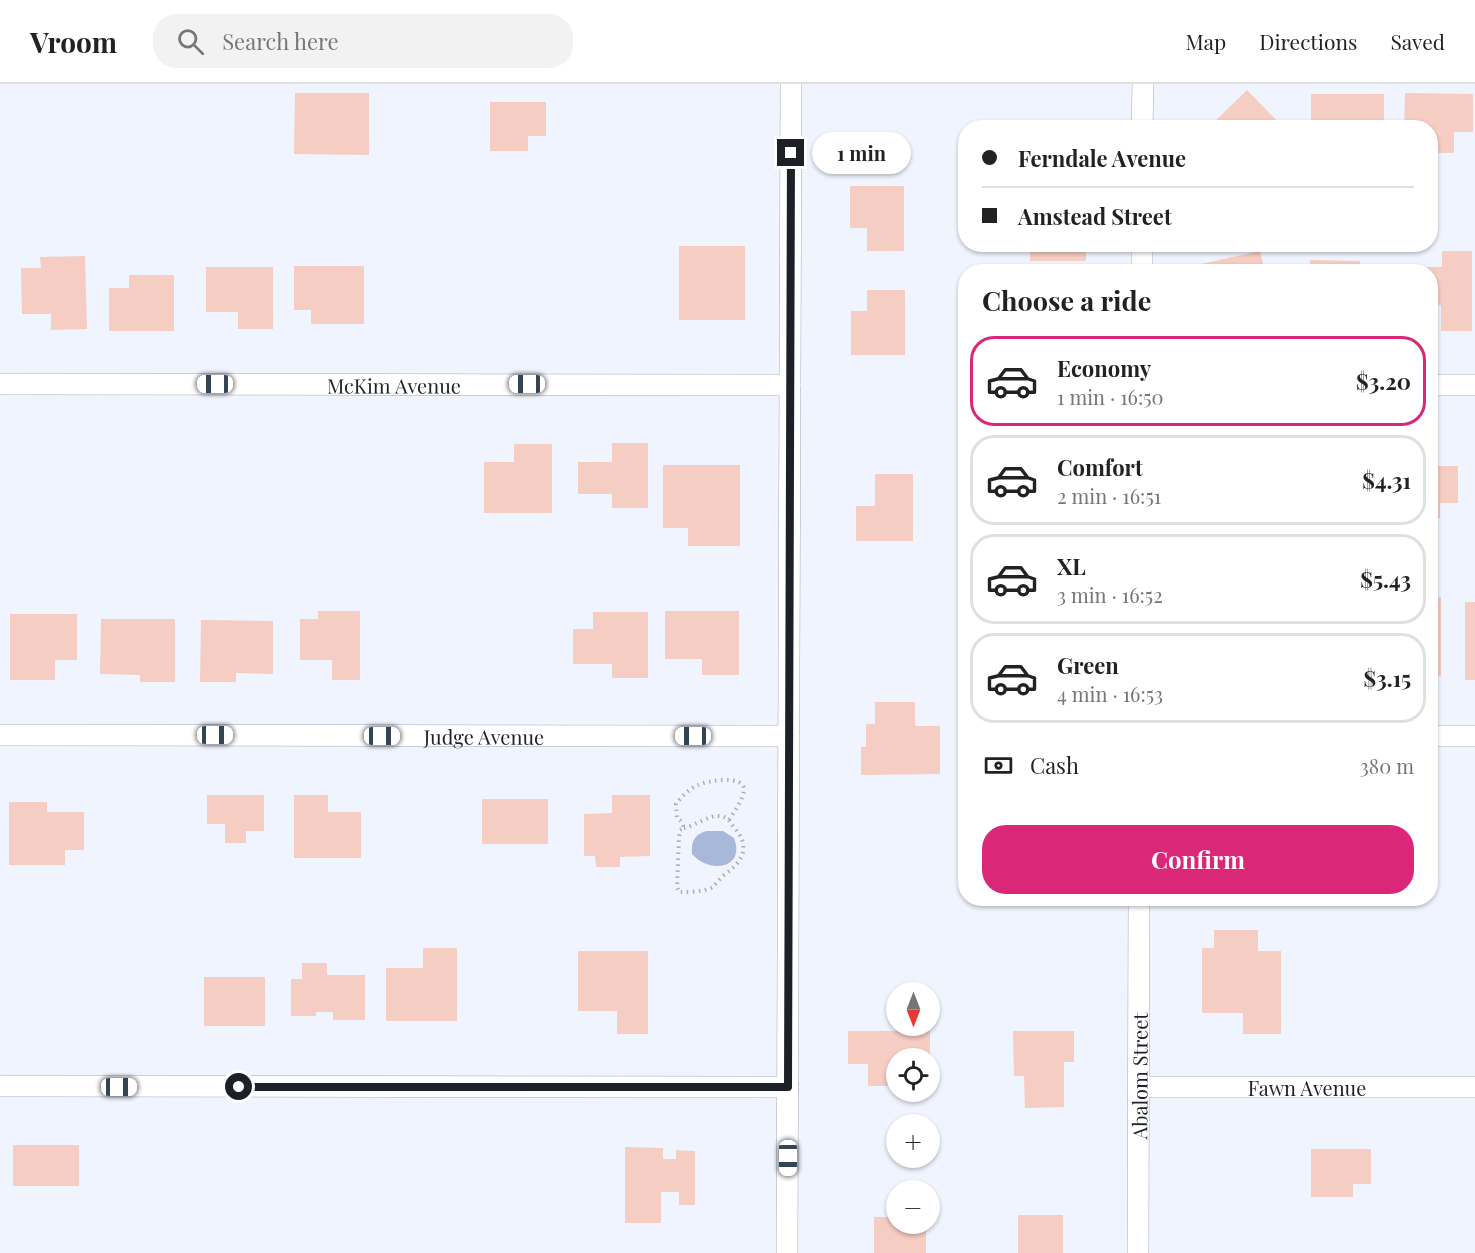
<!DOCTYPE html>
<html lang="en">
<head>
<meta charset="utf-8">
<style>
	body { margin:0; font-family:"Playfair Display",serif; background:#f2f2f2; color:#222; height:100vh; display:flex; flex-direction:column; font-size:22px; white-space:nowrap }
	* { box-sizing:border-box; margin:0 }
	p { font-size:20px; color:#767676 }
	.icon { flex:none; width:33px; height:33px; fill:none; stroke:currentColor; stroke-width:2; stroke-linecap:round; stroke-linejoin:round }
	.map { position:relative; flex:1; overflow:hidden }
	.side { position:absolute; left:958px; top:180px; width:480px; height:642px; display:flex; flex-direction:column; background:#fff; border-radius:24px; box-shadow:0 2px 4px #0004 }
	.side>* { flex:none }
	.top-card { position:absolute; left:958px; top:36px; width:480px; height:132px; border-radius:24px; box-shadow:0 2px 4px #0004; display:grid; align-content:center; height:132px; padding:0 24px; background:#fff }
	.needle { width:39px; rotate:180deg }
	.tools { position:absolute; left:886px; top:898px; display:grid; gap:12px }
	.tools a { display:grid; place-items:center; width:54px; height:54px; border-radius:50%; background:#fff; box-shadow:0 2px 4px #0004; font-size:30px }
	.end { position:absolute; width:27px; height:27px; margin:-14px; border:8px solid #1d2026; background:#fff; box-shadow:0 0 0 3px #fff }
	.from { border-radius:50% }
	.bubble { position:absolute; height:42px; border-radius:21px; background:#fff; box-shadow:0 2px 4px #0004; font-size:20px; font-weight:700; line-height:42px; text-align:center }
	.car { position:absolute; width:18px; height:36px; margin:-18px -9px; border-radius:8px; box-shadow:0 0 4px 2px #0007; background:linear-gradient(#fff 24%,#345 0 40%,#fff 0 76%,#345 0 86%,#fff 0) }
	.top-card b { display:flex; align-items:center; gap:21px; height:57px; font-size:22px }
	.top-card b+b { border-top:2px solid #e0e0e0 }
	.top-card i { width:15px; height:15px; background:#222 }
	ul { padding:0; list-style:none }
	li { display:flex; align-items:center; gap:18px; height:90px; margin:0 12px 9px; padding:0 12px; border:3px solid #e0e0e0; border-radius:24px }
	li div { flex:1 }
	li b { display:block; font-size:22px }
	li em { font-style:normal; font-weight:700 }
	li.selected { border-color:#db2777 }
	li>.icon { width:54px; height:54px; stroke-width:1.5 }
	h2 { padding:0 24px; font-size:27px; line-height:72px }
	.pay { display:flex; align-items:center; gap:15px; height:66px; padding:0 24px; font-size:22px }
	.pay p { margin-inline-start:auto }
	.action { display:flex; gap:12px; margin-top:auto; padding:12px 24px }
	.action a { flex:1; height:69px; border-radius:24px; background:#db2777; color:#fff; font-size:24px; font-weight:700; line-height:69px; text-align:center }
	header { display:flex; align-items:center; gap:36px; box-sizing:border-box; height:84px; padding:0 30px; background:#fff; border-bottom:2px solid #e0e0e0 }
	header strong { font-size:28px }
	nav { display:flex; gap:33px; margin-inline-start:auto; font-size:21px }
	.search { width:420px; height:54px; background:#f2f2f2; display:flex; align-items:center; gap:15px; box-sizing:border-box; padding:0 21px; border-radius:24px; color:#767676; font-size:22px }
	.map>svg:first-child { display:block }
	.water { fill:#a8b8d8 }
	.building { fill:#f5cdc2 }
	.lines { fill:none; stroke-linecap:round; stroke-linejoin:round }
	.minor-casing { stroke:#a2aaba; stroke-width:22 }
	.path { stroke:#a8adb5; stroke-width:4; stroke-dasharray:1.5 4.5; stroke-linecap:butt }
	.minor { stroke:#fff; stroke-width:21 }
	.route { stroke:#1d2026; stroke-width:8 }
	.labels { text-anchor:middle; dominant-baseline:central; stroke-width:4.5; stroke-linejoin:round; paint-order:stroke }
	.street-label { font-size:20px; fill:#1d2026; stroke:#fff }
</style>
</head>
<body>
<header>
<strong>Vroom</strong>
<div class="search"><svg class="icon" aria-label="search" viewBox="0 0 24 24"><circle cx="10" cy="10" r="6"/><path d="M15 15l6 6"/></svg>Search here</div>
<nav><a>Map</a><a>Directions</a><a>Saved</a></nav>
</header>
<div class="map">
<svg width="1475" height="1169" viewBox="0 0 1475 1169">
	<rect width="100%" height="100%" fill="#eff4fe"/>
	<path class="water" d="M706,747H723L734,754C746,785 709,790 692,770C691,758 694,751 706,747Z"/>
	<g class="building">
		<polygon points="1247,6 1284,44 1208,44"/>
		<polygon points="295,9 369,9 369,71 294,70"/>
		<polygon points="1405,9 1473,10 1473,48 1454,48 1454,69 1431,69 1431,44 1404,44"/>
		<rect x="1311" y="10" width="73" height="34"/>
		<polygon points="490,18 546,18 546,52 528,52 528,67 490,67"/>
		<polygon points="850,102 904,102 904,167 867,167 867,144 850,144"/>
		<rect x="1030" y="160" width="56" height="17"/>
		<rect x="679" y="162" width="66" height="74"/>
		<polygon points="1260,167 1264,184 1280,180 1282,188 1202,188 1201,180"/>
		<polygon points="1442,167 1472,167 1472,247 1441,247 1441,221 1435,221 1435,231 1431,231 1431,188 1398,188 1398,183 1442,183"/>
		<polygon points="85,172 87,245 51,246 51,230 22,230 21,184 41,184 40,173"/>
		<polygon points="1310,176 1360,177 1360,188 1309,188"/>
		<polygon points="294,182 364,182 364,240 311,240 311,226 294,226"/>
		<polygon points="206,183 273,183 273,245 238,245 238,228 206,228"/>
		<polygon points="129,191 174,191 174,247 109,247 109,204 129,204"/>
		<polygon points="867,206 905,206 905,271 851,271 851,227 867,227"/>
		<polygon points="612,359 648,359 648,424 612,424 612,410 578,410 578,378 612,378"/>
		<polygon points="514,360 552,360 552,429 484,429 484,378 514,378"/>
		<polygon points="663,381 740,381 740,462 688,462 688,444 663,444"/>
		<polygon points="1431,382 1458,382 1458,419 1440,419 1440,434 1431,434"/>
		<polygon points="875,390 913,390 913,457 856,457 856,422 875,422"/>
		<rect x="1431" y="513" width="10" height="79"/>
		<rect x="1465" y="518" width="10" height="78"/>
		<polygon points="318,527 360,527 360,596 332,596 332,576 300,576 300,535 318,535"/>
		<polygon points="665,527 739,527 739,591 702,591 702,575 665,575"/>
		<polygon points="593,528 648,528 648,594 612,594 612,580 573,580 573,545 593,545"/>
		<polygon points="10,530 77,530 77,576 55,576 55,596 10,596"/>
		<polygon points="101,535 175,535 175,598 140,598 140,591 100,590"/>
		<polygon points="201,536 273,537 273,590 236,589 236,598 200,598"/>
		<polygon points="875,618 915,618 915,642 940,642 940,690 861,691 861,663 866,663 866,640 875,640"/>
		<polygon points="207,711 264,711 264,747 246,747 246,759 225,759 225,740 207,740"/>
		<polygon points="294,711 328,711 328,728 361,728 361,774 294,774"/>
		<polygon points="612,711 650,711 650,772 620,773 620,783 596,783 595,772 584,772 584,730 612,729"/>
		<rect x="482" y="715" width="66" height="45"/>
		<polygon points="9,718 47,718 47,728 84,728 84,766 65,766 65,781 9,781"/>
		<polygon points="1214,846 1258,846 1258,867 1281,867 1281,950 1243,950 1243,929 1202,929 1202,864 1214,864"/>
		<polygon points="423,864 457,864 457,937 386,937 386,884 423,884"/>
		<polygon points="578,867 648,867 648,950 617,950 617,927 578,927"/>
		<polygon points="302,879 327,879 327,891 365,891 365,936 333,936 333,928 316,928 316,932 291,932 291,895 302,895"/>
		<rect x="204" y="893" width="61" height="49"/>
		<polygon points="848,947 930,947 930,975 897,975 897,1002 868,1002 868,980 848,980"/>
		<polygon points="1013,947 1074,947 1074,978 1064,978 1064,1023 1025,1024 1024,992 1014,992"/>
		<rect x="13" y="1061" width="66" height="41"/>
		<polygon points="625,1063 663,1064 663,1075 676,1075 676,1066 695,1067 695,1121 679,1121 679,1108 661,1108 661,1139 625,1139"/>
		<polygon points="1311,1065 1371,1065 1371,1100 1353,1100 1353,1113 1311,1113"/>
		<rect x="1018" y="1131" width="45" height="38"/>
		<polygon points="874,1133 897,1133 897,1140 926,1140 926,1169 874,1169"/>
	</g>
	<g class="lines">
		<g class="minor-casing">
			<g id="minor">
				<polyline points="1142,44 1143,0"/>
				<polyline points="1142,188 1142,160"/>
				<path id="s1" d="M0,300L790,301"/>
				<polyline points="1431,301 1475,301"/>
				<path id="s2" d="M0,651L789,652"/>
				<polyline points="1431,652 1475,652"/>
				<polyline points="0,1002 788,1003"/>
				<path id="s3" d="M1139,1003H1475"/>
				<polyline points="787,1169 791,0"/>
				<path id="s4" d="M1138,1169L1139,814"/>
			</g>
		</g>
		<path class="path" d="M684,744C694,742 710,731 718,732C726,732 729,736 733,742C751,762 744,777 724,791C719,795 716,801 711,804C702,808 689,808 679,808L677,803L679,753L680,746L684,744L681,737L677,734L676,720C681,713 690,704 698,701C706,697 745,690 744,706C743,716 734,728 729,736"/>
		<use href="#minor" class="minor"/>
	</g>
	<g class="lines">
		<polyline class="route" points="239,1003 788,1003 791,69"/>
	</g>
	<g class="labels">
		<g class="street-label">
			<text stroke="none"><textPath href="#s1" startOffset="394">McKim Avenue</textPath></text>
			<text stroke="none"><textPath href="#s2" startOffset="484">Judge Avenue</textPath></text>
			<text stroke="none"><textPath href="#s4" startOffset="177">Abalom Street</textPath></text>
			<text stroke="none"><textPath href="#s3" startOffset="168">Fawn Avenue</textPath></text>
		</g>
	</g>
</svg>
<div class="tools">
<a><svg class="needle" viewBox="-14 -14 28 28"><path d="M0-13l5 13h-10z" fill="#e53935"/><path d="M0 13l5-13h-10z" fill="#767676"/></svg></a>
<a><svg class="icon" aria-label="locate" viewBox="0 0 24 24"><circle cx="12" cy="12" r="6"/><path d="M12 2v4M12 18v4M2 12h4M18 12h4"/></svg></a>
<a>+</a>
<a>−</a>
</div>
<i class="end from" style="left:239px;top:1003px"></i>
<i class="end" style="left:791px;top:69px"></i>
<div class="bubble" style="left:812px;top:48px;width:99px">1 min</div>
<i class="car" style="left:215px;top:300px;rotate:270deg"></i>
<i class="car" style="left:527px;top:300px;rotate:270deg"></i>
<i class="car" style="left:215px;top:651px;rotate:90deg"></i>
<i class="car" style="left:382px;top:652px;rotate:90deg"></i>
<i class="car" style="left:693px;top:652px;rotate:270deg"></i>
<i class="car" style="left:119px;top:1003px;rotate:90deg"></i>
<i class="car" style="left:788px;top:1074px;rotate:180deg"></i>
<div class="top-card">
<b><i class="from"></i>Ferndale Avenue</b>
<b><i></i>Amstead Street</b>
</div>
<section class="side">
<h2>Choose a ride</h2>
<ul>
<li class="selected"><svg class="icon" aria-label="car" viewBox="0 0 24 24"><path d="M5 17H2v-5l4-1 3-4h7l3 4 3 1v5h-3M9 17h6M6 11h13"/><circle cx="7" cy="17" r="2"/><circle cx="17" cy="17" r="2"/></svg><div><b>Economy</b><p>1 min · 16:50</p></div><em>$3.20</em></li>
<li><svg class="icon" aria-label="car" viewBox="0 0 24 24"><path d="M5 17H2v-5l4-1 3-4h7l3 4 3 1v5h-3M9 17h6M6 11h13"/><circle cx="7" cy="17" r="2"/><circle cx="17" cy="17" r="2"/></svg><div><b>Comfort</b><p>2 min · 16:51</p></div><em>$4.31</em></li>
<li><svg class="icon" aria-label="car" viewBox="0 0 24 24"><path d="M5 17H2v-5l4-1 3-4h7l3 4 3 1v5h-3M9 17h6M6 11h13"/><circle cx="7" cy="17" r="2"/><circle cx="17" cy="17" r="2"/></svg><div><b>XL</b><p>3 min · 16:52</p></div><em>$5.43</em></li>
<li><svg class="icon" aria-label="car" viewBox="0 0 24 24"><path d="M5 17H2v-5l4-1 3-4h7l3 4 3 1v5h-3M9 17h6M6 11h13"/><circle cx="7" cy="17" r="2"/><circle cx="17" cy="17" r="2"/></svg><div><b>Green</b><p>4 min · 16:53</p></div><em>$3.15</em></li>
</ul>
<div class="pay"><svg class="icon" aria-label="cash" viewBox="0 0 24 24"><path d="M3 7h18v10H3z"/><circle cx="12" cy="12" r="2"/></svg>Cash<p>380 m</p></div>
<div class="action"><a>Confirm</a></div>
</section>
</div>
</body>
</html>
